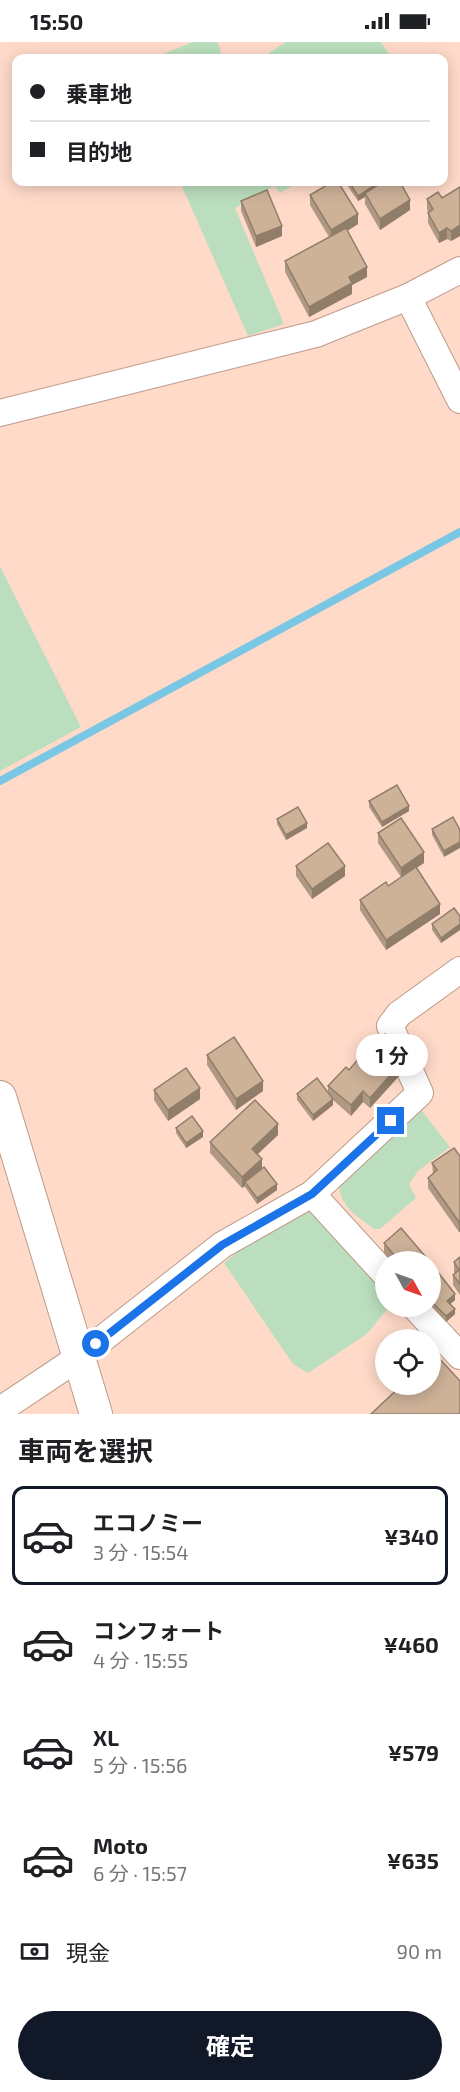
<!DOCTYPE html>
<html lang="ja">
<head>
<meta charset="utf-8">
<style>
	body { margin:0; font-family:"Exo 2","Noto Sans JP",sans-serif; background:#f6f6f6; color:#202124; height:100vh; display:flex; flex-direction:column; font-size:22px; white-space:nowrap }
	* { box-sizing:border-box; margin:0 }
	p { font-size:20px; color:#757577 }
	.icon { flex:none; width:33px; height:33px; fill:none; stroke:currentColor; stroke-width:2; stroke-linecap:round; stroke-linejoin:round }
	.map { position:relative; height:1372px; overflow:hidden }
	.drawer { display:flex; flex-direction:column; background:#fff; flex:1 }
	.drawer>* { flex:none }
	.top-card { position:absolute; left:12px; top:12px; width:436px; height:132px; border-radius:12px; box-shadow:0 3px 15px #0003; display:grid; align-content:center; height:132px; padding:0 18px; background:#fff }
	.needle { width:39px; rotate:130deg }
	.controls { position:absolute; left:375px; top:1209px; display:grid; gap:12px }
	.controls a { display:grid; place-items:center; width:66px; height:66px; border-radius:50%; background:#fff; box-shadow:0 3px 15px #0003; font-size:30px }
	.end { position:absolute; width:27px; height:27px; margin:-14px; border:8px solid #1a73e8; background:#fff; box-shadow:0 0 0 3px #fff }
	.from { border-radius:50% }
	.bubble { position:absolute; height:42px; border-radius:21px; background:#fff; box-shadow:0 3px 15px #0003; font-size:20px; font-weight:700; line-height:42px; text-align:center }
	.top-card b { display:flex; align-items:center; gap:21px; height:57px; font-size:22px }
	.top-card b+b { border-top:2px solid #e0e0e0 }
	.top-card i { width:15px; height:15px; background:#202124 }
	ul { padding:0; list-style:none }
	li { display:flex; align-items:center; gap:18px; height:99px; margin:0 12px 9px; padding:0 6px; border:3px solid transparent; border-radius:12px }
	li div { flex:1 }
	li b { display:block; font-size:22px }
	li em { font-style:normal; font-weight:700 }
	li.selected { border-color:#111827 }
	li>.icon { width:54px; height:54px; stroke-width:1.5 }
	h2 { padding:0 18px; font-size:27px; line-height:72px }
	.pay { display:flex; align-items:center; gap:15px; height:66px; padding:0 18px; font-size:22px }
	.pay p { margin-inline-start:auto }
	.primary-button { display:flex; gap:12px; margin-top:auto; padding:12px 18px }
	.primary-button a { flex:1; height:69px; border-radius:36px; background:#111827; color:#fff; font-size:24px; font-weight:700; line-height:69px; text-align:center }
	.status { display:flex; justify-content:space-between; align-items:center; height:42px; padding:0 30px; background:#fff; direction:ltr }
	.status svg { height:16px; fill:currentColor }
	.map>svg:first-child { display:block }
	.green { fill:#bbdfbe }
	.lines { fill:none; stroke-linecap:round; stroke-linejoin:round }
	.stream { stroke:#79c7e4; stroke-width:8 }
	.minor-casing { stroke:#bd9b8a; stroke-width:28 }
	.tertiary-casing { stroke:#bd9b8a; stroke-width:34 }
	.minor { stroke:#fff; stroke-width:26 }
	.tertiary { stroke:#fff; stroke-width:32 }
	.wall { fill:#b09983 }
	.shaded-wall { fill:#907d6a }
	.building { fill:#cdb298; stroke:#907d6a; stroke-width:1.5 }
	.route { stroke:#1a73e8; stroke-width:8 }
</style>
</head>
<body>
<div class="status"><b>15:50</b><svg viewBox="0 0 49 12"><path d="M0 12V9h3v3zM5 12V6h3v6zM10 12V3h3v9zM15 12V0h3v12zM26 1h20v11H26zM47 4h2v5h-2z"/></svg></div>
<div class="map">
<svg width="460" height="1372" viewBox="0 0 460 1372">
	<rect width="100%" height="100%" fill="#ffdac9"/>
	<g class="green">
		<polygon points="193,0 218,0 221,11 211,16 153,16"/>
		<polygon points="286,0 381,0 392,16 272,16 269,11"/>
		<polygon points="180,140 298,140 280,151 274,144 235,166 284,282 248,294"/>
		<polygon points="0,524 81,685 0,729"/>
		<path d="M419,1065L450,1105L418,1129L409,1142L416,1156L380,1187H374C358,1175 341,1165 339,1144Z"/>
		<polygon points="308,1168 321,1175 385,1252 386,1264 389,1265 367,1292 308,1331 293,1322 224,1221 254,1197"/>
	</g>
	<g class="lines">
		<polyline class="stream" points="0,739 460,490"/>
		<g class="minor-casing">
			<g id="minor">
				<polyline points="408,255 460,358"/>
				<polyline points="0,371 316,292 408,255 460,228"/>
				<polyline points="312,1152 386,1233"/>
				<polyline points="414,1264 460,1314"/>
				<polyline points="0,1368 78,1316 222,1203 312,1152 420,1051 390,984 399,972 460,928"/>
			</g>
		</g>
		<g class="tertiary-casing">
			<polyline id="tertiary" points="0,1055 96,1372"/>
		</g>
		<use href="#minor" class="minor"/>
		<use href="#tertiary" class="tertiary"/>
	</g>
	<g class="wall">
		<polygon points="345,140 374,140 376,144 410,168 380,188 365,162 365,155 358,159"/>
		<polygon points="460,145 460,194 451,199 447,197 439,201 428,181 428,170 427,167 427,157 442,156"/>
		<polygon points="310,153 358,182 347,189 367,235 352,243 352,252 309,275 285,230 285,219 329,195 310,163"/>
		<polygon points="241,159 282,194 256,205 241,169"/>
		<polygon points="369,759 409,769 382,785 369,765"/>
		<polygon points="453,775 444,815 432,793 432,787"/>
		<polygon points="277,777 307,786 286,798 277,782"/>
		<polygon points="378,791 424,821 416,826 440,872 386,908 360,868 360,858 388,844 401,835 378,801"/>
		<polygon points="296,824 345,834 312,857 296,834"/>
		<polygon points="460,874 460,888 441,901 432,888 432,882"/>
		<polygon points="377,997 394,1012 389,1014 399,1034 370,1066 363,1060 351,1074 333,1058 333,1063 313,1079 297,1058 297,1052 328,1051 328,1044 349,1028 377,1003"/>
		<polygon points="207,1013 263,1049 236,1068 207,1023"/>
		<polygon points="154,1048 200,1057 168,1079 154,1058"/>
		<polygon points="176,1086 203,1095 186,1106 176,1091"/>
		<polygon points="278,1093 258,1112 262,1126 277,1148 257,1162 245,1145 245,1144 242,1146 210,1111 210,1100"/>
		<polygon points="460,1114 460,1190 459,1190 428,1146 428,1136 433,1132 432,1121"/>
		<polygon points="384,1201 430,1220 391,1220 384,1211"/>
		<polygon points="460,1215 460,1253 453,1243 453,1233 455,1232 454,1230 454,1220"/>
		<polygon points="430,1234 455,1258 450,1262 455,1272 446,1280 430,1263"/>
	</g>
	<g class="shaded-wall">
		<polygon points="376,142 376,148 365,151 365,155 358,159 358,154"/>
		<polygon points="410,158 410,168 380,188 380,177"/>
		<polygon points="358,172 358,182 331,199 331,188"/>
		<polygon points="460,183 460,194 451,199 451,189"/>
		<polygon points="282,184 282,194 256,205 256,194"/>
		<polygon points="447,186 447,197 439,201 439,191"/>
		<polygon points="367,225 367,235 352,243 352,252 309,275 309,265 349,235"/>
		<polygon points="409,764 409,769 382,785 382,780"/>
		<polygon points="307,781 307,786 286,798 286,793"/>
		<polygon points="460,800 460,806 444,815 444,809"/>
		<polygon points="424,810 424,821 401,836 401,826"/>
		<polygon points="345,824 345,834 312,857 312,847"/>
		<polygon points="440,862 440,872 386,908 386,898"/>
		<polygon points="460,882 460,888 441,901 441,896"/>
		<polygon points="394,1006 394,1012 385,1017 385,1011"/>
		<polygon points="399,1023 399,1034 370,1066 370,1056"/>
		<polygon points="263,1039 263,1049 236,1068 236,1057"/>
		<polygon points="200,1046 200,1057 168,1079 168,1068"/>
		<polygon points="363,1049 363,1060 351,1074 351,1063"/>
		<polygon points="333,1057 333,1063 313,1079 313,1073"/>
		<polygon points="278,1082 278,1093 252,1117 252,1107"/>
		<polygon points="203,1089 203,1095 186,1106 186,1101"/>
		<polygon points="262,1117 262,1127 245,1140 245,1144 242,1146 242,1135"/>
		<polygon points="277,1142 277,1148 257,1162 257,1156"/>
		<polygon points="460,1179 460,1190 459,1190 459,1180"/>
		<polygon points="455,1252 455,1258 447,1265 447,1259"/>
		<polygon points="455,1267 455,1272 446,1280 446,1274"/>
	</g>
	<g class="building">
		<polygon points="220,13 222,16 212,16"/>
		<polygon points="332,140 338,140 358,172 331,188 310,153"/>
		<polygon points="349,140 374,140 376,142 358,154"/>
		<polygon points="383,140 400,140 410,158 380,177 365,151"/>
		<polygon points="460,145 460,183 451,189 447,186 439,191 428,171 433,167 427,157 438,150 442,156"/>
		<polygon points="267,148 282,184 256,194 241,159"/>
		<polygon points="346,186 367,225 349,235 352,241 309,265 285,219"/>
		<polygon points="397,743 409,764 382,780 369,759"/>
		<polygon points="298,765 307,781 286,793 277,777"/>
		<polygon points="453,775 460,788 460,800 444,809 432,787"/>
		<polygon points="401,776 424,810 401,826 378,791"/>
		<polygon points="328,801 345,824 312,847 296,824"/>
		<polygon points="416,825 440,862 386,898 360,858 386,840 388,844"/>
		<polygon points="454,866 460,874 460,882 441,896 432,882"/>
		<polygon points="385,992 394,1006 385,1011 377,997"/>
		<polygon points="234,995 263,1039 236,1057 207,1013"/>
		<polygon points="373,1000 399,1023 370,1056 363,1049 351,1063 328,1044 346,1025 349,1028"/>
		<polygon points="186,1026 200,1046 168,1068 154,1048"/>
		<polygon points="317,1036 333,1057 313,1073 297,1052"/>
		<polygon points="255,1058 278,1082 252,1107 262,1117 242,1135 210,1100"/>
		<polygon points="192,1074 203,1089 186,1101 176,1086"/>
		<polygon points="454,1106 460,1114 460,1179 459,1180 428,1136 437,1128 432,1121"/>
		<polygon points="264,1125 277,1142 257,1156 245,1140"/>
		<polygon points="401,1186 430,1220 400,1220 384,1201"/>
		<polygon points="460,1215 460,1242 453,1233 459,1228 454,1220"/>
		<polygon points="437,1229 455,1252 447,1259 455,1267 446,1274 430,1258 430,1234"/>
		<polygon points="438,1315 460,1339 460,1372 371,1372 403,1342 430,1342 430,1321"/>
	</g>
	<g class="lines">
		<polyline class="route" points="96,1302 222,1203 312,1152 391,1079"/>
	</g>
</svg>
<div class="controls">
<a><svg class="needle" viewBox="-14 -14 28 28"><path d="M0-13l5 13h-10z" fill="#e53935"/><path d="M0 13l5-13h-10z" fill="#757577"/></svg></a>
<a><svg class="icon" aria-label="locate" viewBox="0 0 24 24"><circle cx="12" cy="12" r="6"/><path d="M12 2v4M12 18v4M2 12h4M18 12h4"/></svg></a>
</div>
<i class="end from" style="left:96px;top:1302px"></i>
<i class="end" style="left:391px;top:1079px"></i>
<div class="bubble" style="left:356px;top:992px;width:72px">1 分</div>
<div class="top-card">
<b><i class="from"></i>乗車地</b>
<b><i></i>目的地</b>
</div>
</div>
<section class="drawer">
<h2>車両を選択</h2>
<ul>
<li class="selected"><svg class="icon" aria-label="car" viewBox="0 0 24 24"><path d="M5 17H2v-5l4-1 3-4h7l3 4 3 1v5h-3M9 17h6M6 11h13"/><circle cx="7" cy="17" r="2"/><circle cx="17" cy="17" r="2"/></svg><div><b>エコノミー</b><p>3 分 · 15:54</p></div><em>¥340</em></li>
<li><svg class="icon" aria-label="car" viewBox="0 0 24 24"><path d="M5 17H2v-5l4-1 3-4h7l3 4 3 1v5h-3M9 17h6M6 11h13"/><circle cx="7" cy="17" r="2"/><circle cx="17" cy="17" r="2"/></svg><div><b>コンフォート</b><p>4 分 · 15:55</p></div><em>¥460</em></li>
<li><svg class="icon" aria-label="car" viewBox="0 0 24 24"><path d="M5 17H2v-5l4-1 3-4h7l3 4 3 1v5h-3M9 17h6M6 11h13"/><circle cx="7" cy="17" r="2"/><circle cx="17" cy="17" r="2"/></svg><div><b>XL</b><p>5 分 · 15:56</p></div><em>¥579</em></li>
<li><svg class="icon" aria-label="car" viewBox="0 0 24 24"><path d="M5 17H2v-5l4-1 3-4h7l3 4 3 1v5h-3M9 17h6M6 11h13"/><circle cx="7" cy="17" r="2"/><circle cx="17" cy="17" r="2"/></svg><div><b>Moto</b><p>6 分 · 15:57</p></div><em>¥635</em></li>
</ul>
<div class="pay"><svg class="icon" aria-label="cash" viewBox="0 0 24 24"><path d="M3 7h18v10H3z"/><circle cx="12" cy="12" r="2"/></svg>現金<p>90 m</p></div>
<div class="primary-button"><a>確定</a></div>
</section>
</body>
</html>
